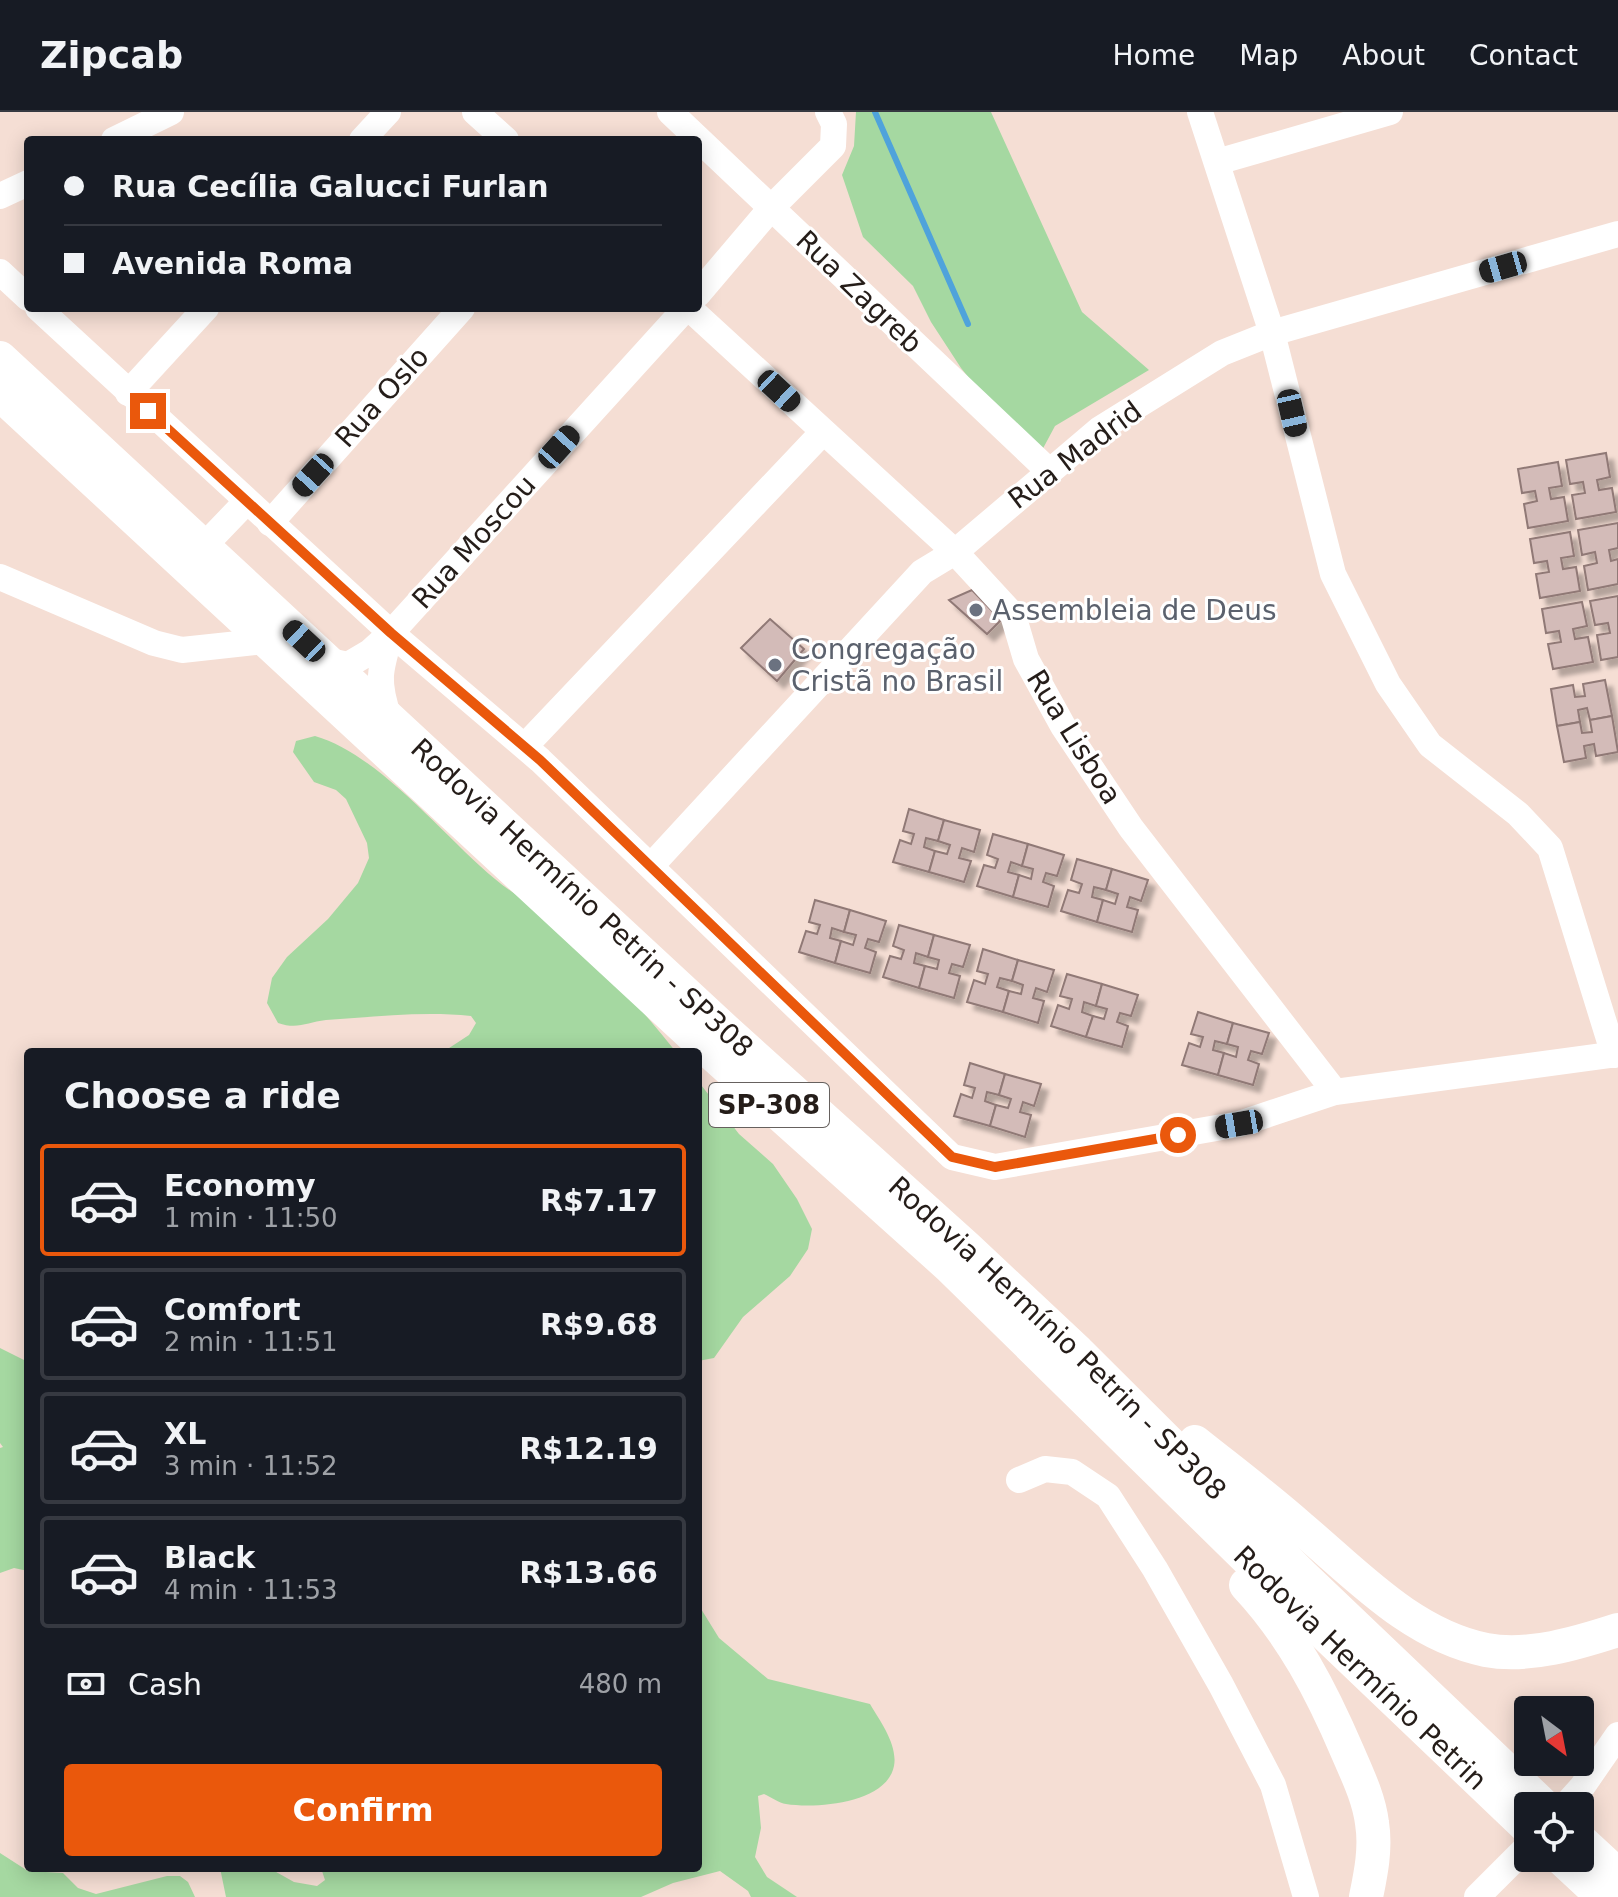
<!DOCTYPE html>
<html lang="en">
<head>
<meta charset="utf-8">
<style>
	body { margin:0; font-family:"DejaVu Sans",sans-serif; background:#20242c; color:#f1f3f6; height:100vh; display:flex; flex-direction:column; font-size:30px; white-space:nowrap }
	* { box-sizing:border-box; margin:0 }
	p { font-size:26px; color:#9ea1a6 }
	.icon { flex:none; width:44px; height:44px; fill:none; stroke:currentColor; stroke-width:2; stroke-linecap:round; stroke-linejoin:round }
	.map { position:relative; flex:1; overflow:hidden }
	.details { position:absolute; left:24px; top:936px; width:678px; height:824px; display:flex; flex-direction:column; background:#171b24; border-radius:8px; box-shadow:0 4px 20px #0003 }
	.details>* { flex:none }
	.banner { position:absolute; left:24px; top:24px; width:678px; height:176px; border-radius:8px; box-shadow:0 4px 20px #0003; display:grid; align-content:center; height:176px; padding:0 40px; background:#171b24 }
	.needle { width:52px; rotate:148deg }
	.tools { position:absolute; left:1514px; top:1584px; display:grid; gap:16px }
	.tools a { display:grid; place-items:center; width:80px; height:80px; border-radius:8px; background:#171b24; box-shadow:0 4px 20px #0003; font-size:40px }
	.end { position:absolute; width:36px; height:36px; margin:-18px; border:10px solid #ea580c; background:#fff; box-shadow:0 0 0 4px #fff }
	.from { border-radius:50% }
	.car { position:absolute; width:24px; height:48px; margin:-24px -12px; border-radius:10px; box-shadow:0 0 6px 2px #0007; background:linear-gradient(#222 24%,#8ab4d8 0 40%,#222 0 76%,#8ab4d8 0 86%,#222 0) }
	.banner b { display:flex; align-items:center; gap:28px; height:76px; font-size:30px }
	.banner b+b { border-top:2px solid #363941 }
	.banner i { width:20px; height:20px; background:#f1f3f6 }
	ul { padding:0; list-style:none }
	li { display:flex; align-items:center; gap:24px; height:112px; margin:0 16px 12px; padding:0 24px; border:4px solid #363941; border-radius:8px }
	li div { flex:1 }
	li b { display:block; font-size:30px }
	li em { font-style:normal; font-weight:700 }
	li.active { border-color:#ea580c }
	li>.icon { width:72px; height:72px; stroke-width:1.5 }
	h2 { padding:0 40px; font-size:36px; line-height:96px }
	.pay { display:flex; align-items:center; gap:20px; height:88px; padding:0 40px; font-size:30px }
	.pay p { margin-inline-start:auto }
	.action { display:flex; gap:16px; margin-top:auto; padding:16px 40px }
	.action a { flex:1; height:92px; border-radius:8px; background:#ea580c; color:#fff; font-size:32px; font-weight:700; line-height:92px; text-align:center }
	header { display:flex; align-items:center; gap:48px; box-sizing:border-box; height:112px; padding:0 40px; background:#171b24; border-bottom:2px solid #363941 }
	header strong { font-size:38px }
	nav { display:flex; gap:44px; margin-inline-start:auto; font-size:28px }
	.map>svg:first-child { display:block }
	.green { fill:#a5d8a1 }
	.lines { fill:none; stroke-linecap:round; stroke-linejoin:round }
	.stream { stroke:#4fa3db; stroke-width:6 }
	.building { fill:#d3bbb8; stroke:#907976; stroke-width:2; filter:url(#shadow) }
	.minor { stroke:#fff; stroke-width:26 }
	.major { stroke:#fff; stroke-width:34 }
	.route { stroke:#ea580c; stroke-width:10 }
	.worship-dot { fill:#6b7280; stroke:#fff; stroke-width:3 }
	.labels { text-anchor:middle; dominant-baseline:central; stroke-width:6; stroke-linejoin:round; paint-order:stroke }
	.shield { fill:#fff; stroke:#66615e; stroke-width:2 }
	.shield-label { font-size:26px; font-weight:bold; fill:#251d19 }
	.street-label { font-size:28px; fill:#251d19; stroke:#fff }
	.worship-label { font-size:28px; fill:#5b616d; stroke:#fff; text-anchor:start }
</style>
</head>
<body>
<header>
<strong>Zipcab</strong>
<nav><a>Home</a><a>Map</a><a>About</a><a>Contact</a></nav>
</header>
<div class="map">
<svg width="1618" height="1785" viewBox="0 0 1618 1785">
	<defs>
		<filter id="shadow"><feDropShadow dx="7" dy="7" stdDeviation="2" flood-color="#0004"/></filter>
	</defs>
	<rect width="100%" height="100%" fill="#f5ded4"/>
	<g class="green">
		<polygon points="856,0 991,0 1082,200 1149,258 1055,314 1040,342 1009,316 961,256 931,210 913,174 863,125 842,63 854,34"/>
		<path d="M315,624C380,643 442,723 495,767C509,779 525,788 540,799C589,840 636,889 676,940H443L469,923L476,911L471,904C422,899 375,905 326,908C307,910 298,918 278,911L267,891L272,866L287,845L328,807L358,771L369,746L367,731L346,687L336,678L314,670L293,640L296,629Z"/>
		<polygon points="698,969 739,1022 773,1052 797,1087 812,1117 808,1137 790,1164 743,1205 714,1246 698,1249"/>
		<polygon points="0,1236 28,1250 28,1459 14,1456 0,1461 0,1336 3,1335 0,1331"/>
		<path d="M698,1492L719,1526L768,1567L870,1592C880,1609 898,1633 894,1654C887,1691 817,1697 786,1692C779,1691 771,1685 764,1682L758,1684L761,1716L755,1745L767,1765L797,1785H751L748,1779L720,1759L673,1771L641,1785H226L220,1756H269L294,1770L317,1774L325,1768L321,1756H698Z"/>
		<polygon points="0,1741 28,1759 63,1761 78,1776 96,1782 167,1764 180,1764 188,1770 195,1785 0,1785"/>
	</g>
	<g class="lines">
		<polyline class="stream" points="875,0 968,212"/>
	</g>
	<g class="building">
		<polygon points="1606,341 1610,365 1597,368 1599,378 1612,376 1616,400 1576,407 1572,383 1585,381 1583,370 1570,372 1566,348"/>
		<polygon points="1558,350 1562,374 1549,376 1551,387 1564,385 1568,409 1528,416 1524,392 1537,389 1535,379 1522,381 1518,357"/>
		<polygon points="1618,411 1618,436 1609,438 1611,449 1618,447 1618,472 1588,478 1584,454 1597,451 1595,440 1582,443 1578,418"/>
		<polygon points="1570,420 1574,444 1561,446 1563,457 1576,455 1580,479 1540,486 1536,462 1549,460 1547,449 1534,451 1530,427"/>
		<polygon points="972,478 1001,508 987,522 949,488"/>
		<polygon points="1618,484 1618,545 1601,548 1597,523 1610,521 1608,511 1595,513 1590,489"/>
		<polygon points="1582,490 1587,514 1573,517 1575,527 1588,525 1593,550 1553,557 1548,532 1561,530 1559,519 1546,521 1542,497"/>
		<polygon points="770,507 804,537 777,569 741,536"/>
		<polygon points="1605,568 1612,604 1590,608 1587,596 1578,598 1580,610 1557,614 1551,577 1573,573 1575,585 1585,584 1583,572"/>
		<polygon points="1612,604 1618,640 1596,644 1594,632 1584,634 1586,646 1564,650 1557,614 1580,610 1582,621 1592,620 1590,608"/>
		<polygon points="909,697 944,708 938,729 926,726 924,735 935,739 929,760 893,750 900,728 911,732 914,722 903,719"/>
		<polygon points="944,708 980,718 974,740 962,736 959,746 971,749 964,770 929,760 935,739 947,742 950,733 938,729"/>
		<polygon points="993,722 1028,732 1022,754 1011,750 1008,760 1019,763 1013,785 977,774 984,753 995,756 998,747 987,743"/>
		<polygon points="1028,732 1064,743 1057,764 1046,761 1043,770 1054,774 1048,795 1013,785 1019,763 1031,767 1033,757 1022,754"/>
		<polygon points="1077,747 1112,757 1106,778 1094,775 1092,785 1103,788 1097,810 1061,799 1068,778 1079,781 1082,772 1071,768"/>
		<polygon points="1112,757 1148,768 1141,789 1130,785 1127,795 1138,798 1132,820 1097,810 1103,788 1115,792 1118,782 1106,778"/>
		<polygon points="815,788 850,798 844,820 832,816 830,826 841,829 835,851 799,840 806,819 817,822 820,813 809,810"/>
		<polygon points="850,798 886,809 879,830 868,827 865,836 876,840 870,861 835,851 841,829 853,833 856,823 844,820"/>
		<polygon points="899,813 934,823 928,845 916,841 914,851 925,854 919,876 883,865 890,844 901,847 904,838 893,834"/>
		<polygon points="934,823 970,833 963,855 952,852 949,861 960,864 954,886 919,876 925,854 937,857 939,848 928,845"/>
		<polygon points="983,837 1018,848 1012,869 1000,866 997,875 1009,879 1003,900 967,890 974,868 985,872 988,862 977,859"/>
		<polygon points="1018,848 1054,858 1047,880 1036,876 1033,886 1044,889 1038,911 1003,900 1009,879 1021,882 1023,873 1012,869"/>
		<polygon points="1067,862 1102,872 1096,894 1084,890 1082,900 1093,904 1086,925 1051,914 1058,893 1069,897 1072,887 1060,884"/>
		<polygon points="1102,872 1138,883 1131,904 1120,901 1117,910 1128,914 1122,935 1086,925 1093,904 1104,907 1107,897 1096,894"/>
		<polygon points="1198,900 1233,911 1227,932 1215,929 1213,938 1224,941 1218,963 1182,953 1189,931 1200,935 1203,925 1191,922"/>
		<polygon points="1233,911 1269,921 1262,942 1251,939 1248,948 1259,952 1253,973 1218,963 1224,941 1236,945 1238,935 1227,932"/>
		<polygon points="970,951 1005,962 999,983 987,980 985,989 996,993 990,1014 954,1004 961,982 972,986 975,976 964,973"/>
		<polygon points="1005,962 1041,972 1034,994 1023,990 1020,1000 1031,1003 1025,1025 990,1014 996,993 1008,996 1011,987 999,983"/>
	</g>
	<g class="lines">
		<g class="minor">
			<polyline points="475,0 506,28"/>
			<polyline points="670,0 1049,359"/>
			<polyline points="1200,0 1272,221 1333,462 1388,572 1430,633 1518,702 1550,736 1614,943"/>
			<polyline points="114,28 171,0"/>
			<polyline points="362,28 388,0"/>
			<polyline points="1217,50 1390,0"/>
			<polyline points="0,84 28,71"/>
			<polyline points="0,160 28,186"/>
			<polyline points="698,182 772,95 833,34 834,12 828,0"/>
			<polyline points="38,196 391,521 540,648 952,1045 995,1055 1239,1012 1335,980 1618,942"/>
			<polyline points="689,196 955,440 1013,503 1026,547 1063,614 1131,716 1335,980"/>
			<polyline points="128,281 206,196"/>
			<polyline points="270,411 462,196"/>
			<polyline points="203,435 247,389"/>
			<polyline points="0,465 154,531 182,538 265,529"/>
			<polyline points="391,521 686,196"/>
			<path d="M325,548L348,553L370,540L391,521C380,558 376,568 389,606"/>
			<polyline points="525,634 823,320"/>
			<polyline points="651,754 922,460 955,440 1100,317 1222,241 1272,221 1618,122"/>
			<polyline points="1019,1368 1045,1357 1072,1360 1108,1384 1155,1457 1221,1573 1273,1673 1306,1785"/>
			<polyline points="1565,1694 1582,1675 1618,1623"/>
			<polyline points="1477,1785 1528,1734"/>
		</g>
		<g class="major">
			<path id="s1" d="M0,246L725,918L967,1136L1078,1240L1303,1464L1544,1694"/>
			<path id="s2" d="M0,282L707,937L950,1155L1284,1483L1528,1716"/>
			<path d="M1195,1330C1230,1358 1266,1385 1300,1415C1356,1462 1411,1523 1486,1538C1529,1546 1578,1531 1618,1518"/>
			<path d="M1246,1473C1292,1522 1322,1580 1348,1641C1358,1664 1369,1687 1372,1711C1376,1736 1371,1761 1366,1785"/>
			<polyline points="1580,1728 1618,1763"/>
			<polyline points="1561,1746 1603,1785"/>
		</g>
	</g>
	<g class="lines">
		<polyline class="route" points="148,299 391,521 540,648 952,1045 995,1055 1178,1023"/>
	</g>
	<g class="worship-dot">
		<circle cx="976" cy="498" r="8"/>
		<circle cx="775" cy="553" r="8"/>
	</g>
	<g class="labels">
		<rect class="shield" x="709" y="971" width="120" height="44" rx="6"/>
		<g class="shield-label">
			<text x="769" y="993">SP-308</text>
		</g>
		<g class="street-label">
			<text transform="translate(859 180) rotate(44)">Rua Zagreb</text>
			<text transform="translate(382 285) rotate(-48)">Rua Oslo</text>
			<text transform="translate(1075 343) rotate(-37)">Rua Madrid</text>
			<text transform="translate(474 430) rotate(-48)">Rua Moscou</text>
			<text transform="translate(1074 625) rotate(58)">Rua Lisboa</text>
			<text stroke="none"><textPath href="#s1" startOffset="794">Rodovia Hermínio Petrin - SP308</textPath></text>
			<text stroke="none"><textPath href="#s1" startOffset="1442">Rodovia Hermínio Petrin - SP308</textPath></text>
			<text stroke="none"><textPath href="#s2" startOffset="1864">Rodovia Hermínio Petrin</textPath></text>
		</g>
		<g class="worship-label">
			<text x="992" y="498">Assembleia de Deus</text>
			<text x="791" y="537">Congregação<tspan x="791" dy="32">Cristã no Brasil</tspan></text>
		</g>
	</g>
</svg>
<div class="tools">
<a><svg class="needle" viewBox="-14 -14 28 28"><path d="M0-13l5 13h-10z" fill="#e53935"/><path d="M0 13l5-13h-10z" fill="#9ea1a6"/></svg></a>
<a><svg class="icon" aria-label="locate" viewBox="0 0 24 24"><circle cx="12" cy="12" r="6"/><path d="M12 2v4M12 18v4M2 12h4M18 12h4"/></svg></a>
</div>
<i class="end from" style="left:1178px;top:1023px"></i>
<i class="end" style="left:148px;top:299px"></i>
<i class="car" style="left:1503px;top:155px;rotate:254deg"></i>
<i class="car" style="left:779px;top:279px;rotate:133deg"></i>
<i class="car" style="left:1292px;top:301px;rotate:167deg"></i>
<i class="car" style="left:559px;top:335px;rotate:42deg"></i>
<i class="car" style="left:313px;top:363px;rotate:222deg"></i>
<i class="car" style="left:304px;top:529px;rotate:313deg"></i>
<i class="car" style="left:1239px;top:1012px;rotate:260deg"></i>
<div class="banner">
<b><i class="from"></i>Rua Cecília Galucci Furlan</b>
<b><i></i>Avenida Roma</b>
</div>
<section class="details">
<h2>Choose a ride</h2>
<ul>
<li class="active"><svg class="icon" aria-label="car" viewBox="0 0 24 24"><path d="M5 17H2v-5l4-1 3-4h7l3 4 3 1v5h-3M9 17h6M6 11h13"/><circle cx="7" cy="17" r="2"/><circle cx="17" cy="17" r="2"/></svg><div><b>Economy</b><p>1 min · 11:50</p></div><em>R$7.17</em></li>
<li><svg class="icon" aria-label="car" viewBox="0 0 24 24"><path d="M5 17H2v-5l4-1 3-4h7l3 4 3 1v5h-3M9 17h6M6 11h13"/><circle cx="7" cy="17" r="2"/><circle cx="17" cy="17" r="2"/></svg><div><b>Comfort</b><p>2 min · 11:51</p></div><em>R$9.68</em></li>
<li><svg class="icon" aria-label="car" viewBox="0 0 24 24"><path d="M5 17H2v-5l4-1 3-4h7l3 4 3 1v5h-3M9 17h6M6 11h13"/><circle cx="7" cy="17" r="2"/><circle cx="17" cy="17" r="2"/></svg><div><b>XL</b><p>3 min · 11:52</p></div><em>R$12.19</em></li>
<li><svg class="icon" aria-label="car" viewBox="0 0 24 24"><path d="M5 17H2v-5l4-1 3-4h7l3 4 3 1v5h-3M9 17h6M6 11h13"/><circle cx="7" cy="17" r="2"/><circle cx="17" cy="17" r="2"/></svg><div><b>Black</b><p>4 min · 11:53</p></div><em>R$13.66</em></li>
</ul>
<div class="pay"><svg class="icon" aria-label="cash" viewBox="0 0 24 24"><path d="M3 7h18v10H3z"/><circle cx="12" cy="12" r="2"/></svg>Cash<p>480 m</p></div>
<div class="action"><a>Confirm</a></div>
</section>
</div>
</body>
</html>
